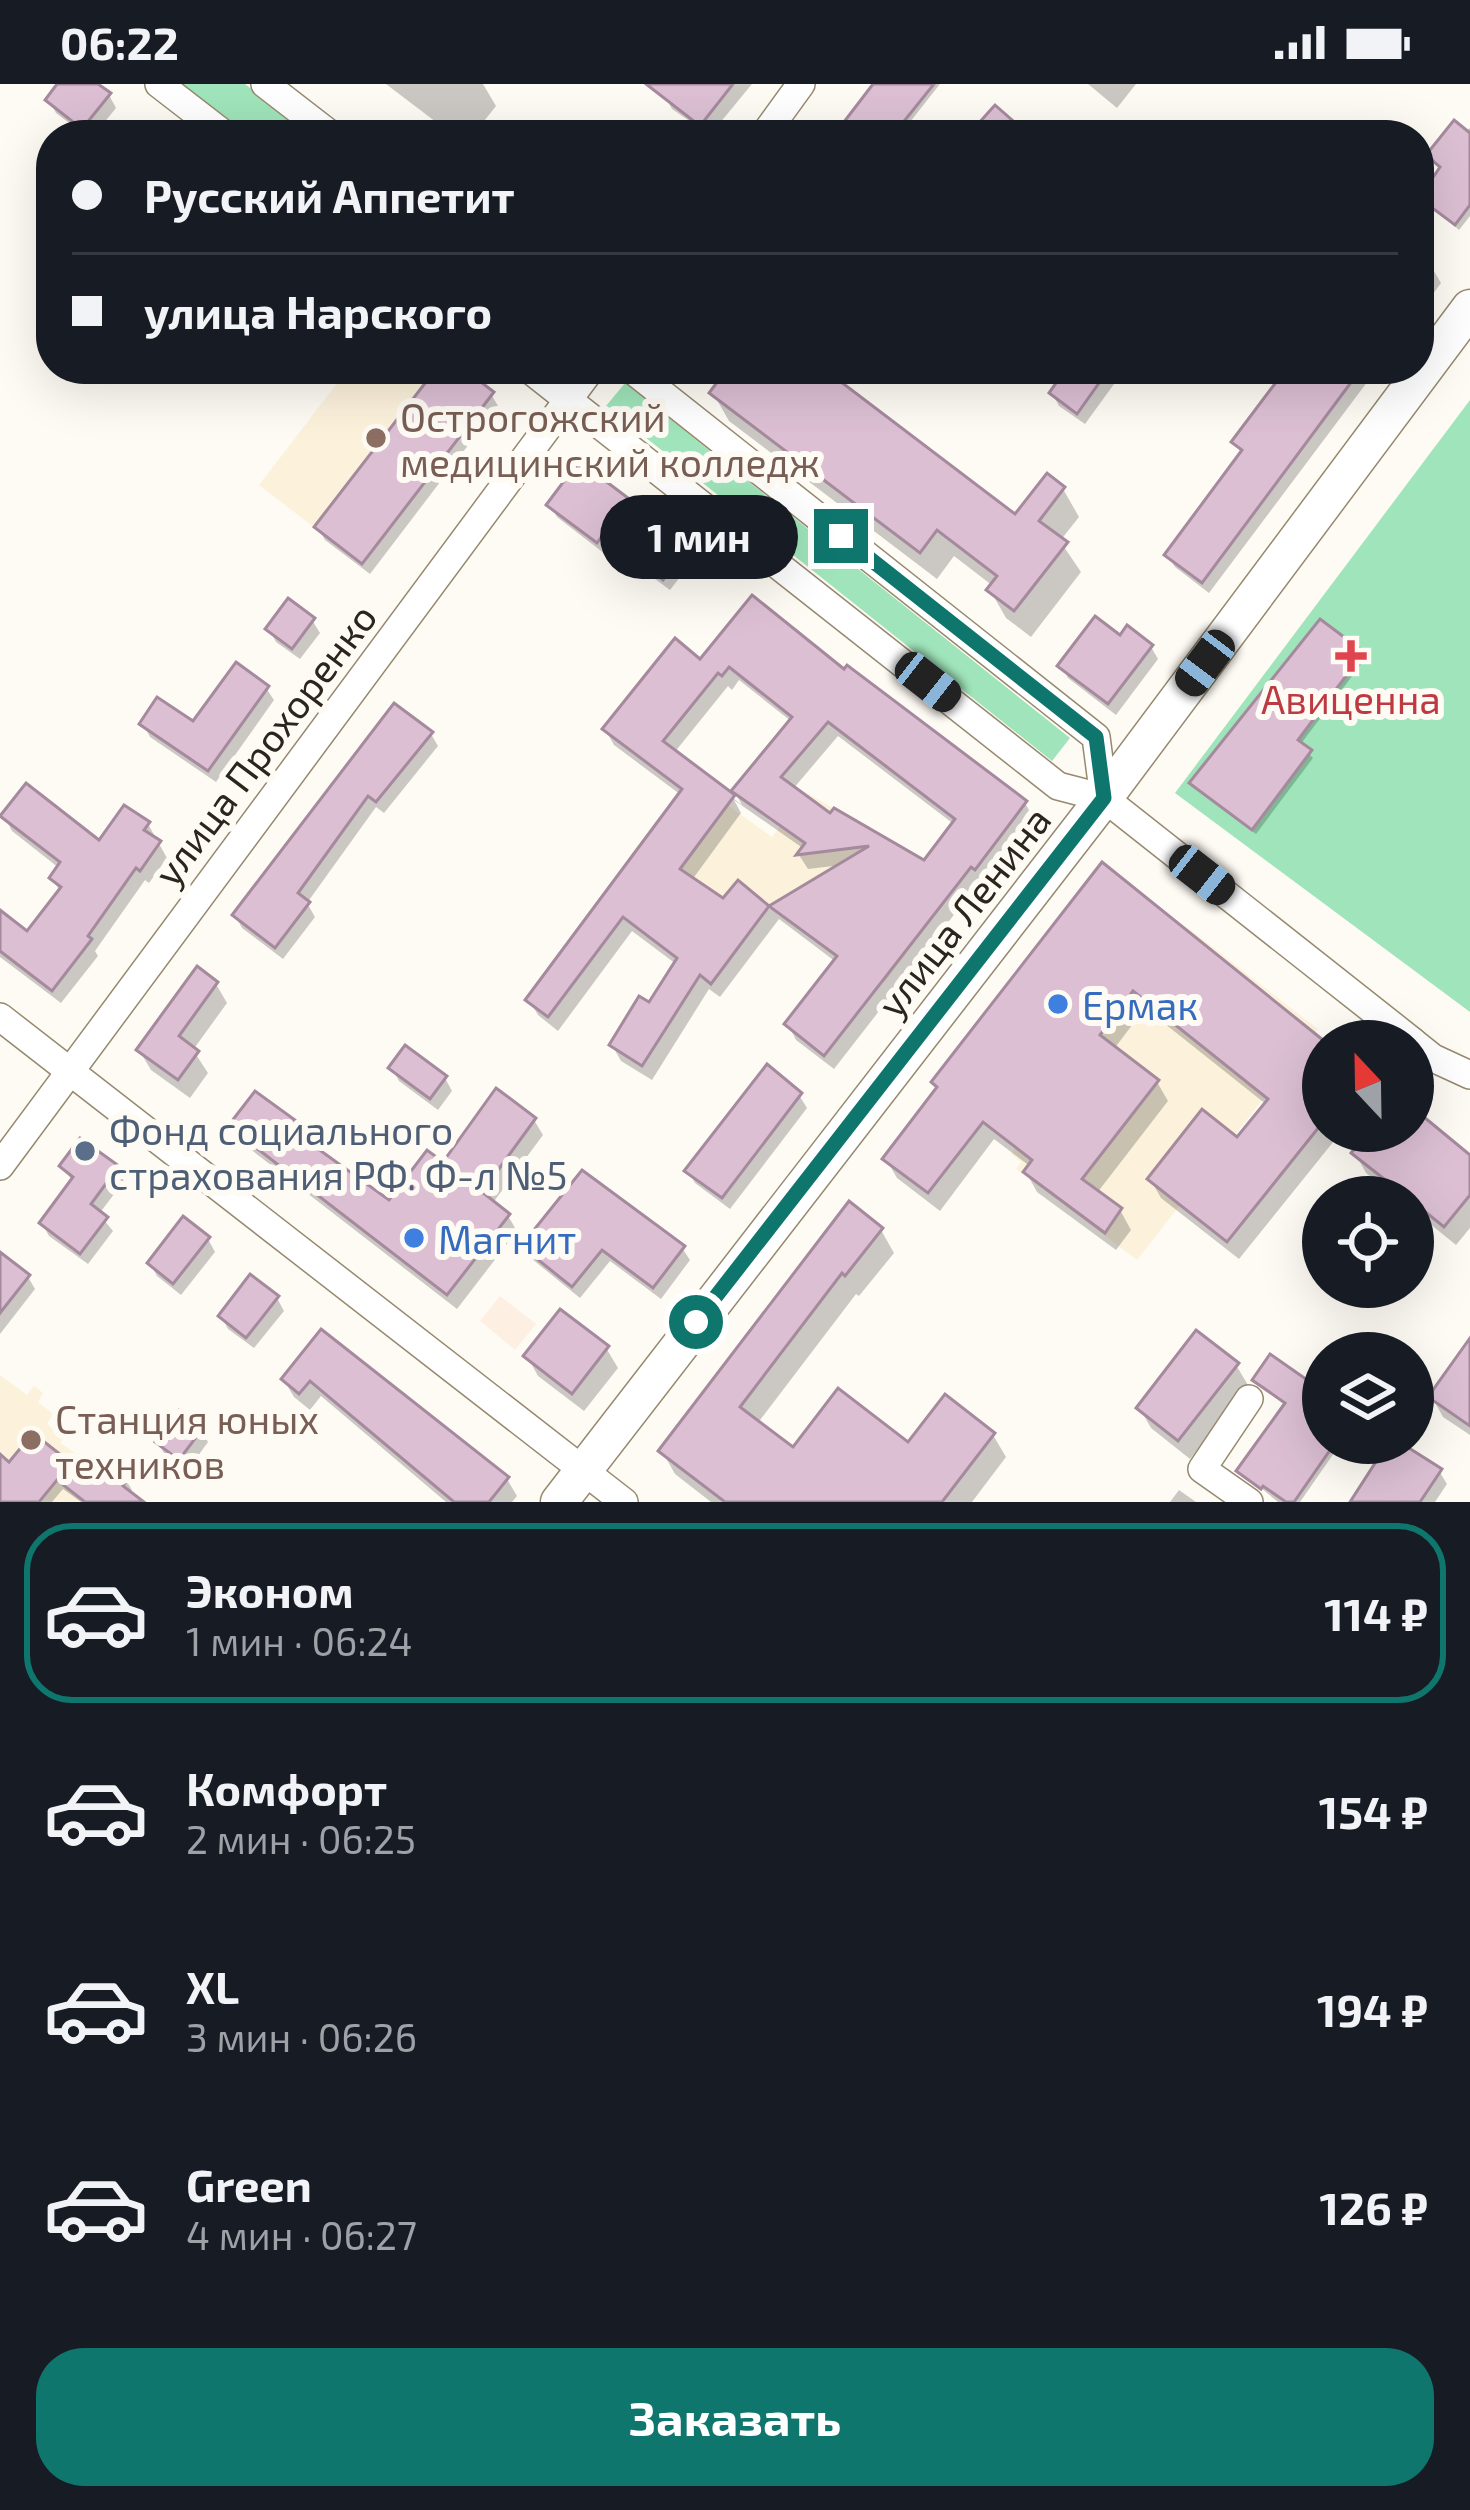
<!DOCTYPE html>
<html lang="ru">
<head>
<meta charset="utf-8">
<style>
	body { margin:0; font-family:"Exo 2",sans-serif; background:#242831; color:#f1f3f6; height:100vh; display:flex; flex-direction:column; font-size:45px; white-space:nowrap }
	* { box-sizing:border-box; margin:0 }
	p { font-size:39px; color:#9ea1a6 }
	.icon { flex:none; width:66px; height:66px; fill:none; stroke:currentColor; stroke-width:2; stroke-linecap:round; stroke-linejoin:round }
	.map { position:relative; height:1418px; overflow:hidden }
	.drawer { display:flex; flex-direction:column; background:#171b24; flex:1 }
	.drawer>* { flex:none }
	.banner { position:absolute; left:36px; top:36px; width:1398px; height:264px; border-radius:48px; box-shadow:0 12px 48px #0002; display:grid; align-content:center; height:264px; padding:0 36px; background:#171b24 }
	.needle { width:78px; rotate:338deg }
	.buttons { position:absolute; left:1302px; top:936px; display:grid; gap:24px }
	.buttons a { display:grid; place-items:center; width:132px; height:132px; border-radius:50%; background:#171b24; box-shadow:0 12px 48px #0002; font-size:60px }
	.end { position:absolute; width:54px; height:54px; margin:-27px; border:15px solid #0f766e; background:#fff; box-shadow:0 0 0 6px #fff }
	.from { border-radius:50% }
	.bubble { position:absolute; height:84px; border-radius:42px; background:#171b24; box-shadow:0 12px 48px #0002; font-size:39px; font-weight:700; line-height:84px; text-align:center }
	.car { position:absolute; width:36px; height:72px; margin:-36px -18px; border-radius:15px; box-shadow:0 0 9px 3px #0007; background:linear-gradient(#222 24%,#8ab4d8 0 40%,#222 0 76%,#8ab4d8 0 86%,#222 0) }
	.banner b { display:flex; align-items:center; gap:42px; height:114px; font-size:45px }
	.banner b+b { border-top:3px solid #363941 }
	.banner i { width:30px; height:30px; background:#f1f3f6 }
	ul { padding:21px 0 0; list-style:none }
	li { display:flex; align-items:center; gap:36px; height:180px; margin:0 24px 18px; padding:0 12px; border:6px solid transparent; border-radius:48px }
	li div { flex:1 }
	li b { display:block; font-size:45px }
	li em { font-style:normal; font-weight:700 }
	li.active { border-color:#0f766e }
	li>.icon { width:108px; height:108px; stroke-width:1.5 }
	.primary-button { display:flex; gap:24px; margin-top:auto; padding:24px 36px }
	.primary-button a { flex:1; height:138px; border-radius:48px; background:#0f766e; color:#fff; font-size:48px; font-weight:700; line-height:138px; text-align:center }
	.status { display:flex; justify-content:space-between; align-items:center; height:84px; padding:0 60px; background:#171b24; direction:ltr }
	.status svg { height:33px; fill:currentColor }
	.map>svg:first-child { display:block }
	.built { fill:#fcf2dc }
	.industrial { fill:#fdefe1 }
	.green { fill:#9fe4ba }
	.shadow { fill:#0003; fill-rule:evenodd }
	.building { fill:#dcbfd3; stroke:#a58a9d; stroke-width:3; fill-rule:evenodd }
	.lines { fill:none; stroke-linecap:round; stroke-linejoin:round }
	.minor-casing { stroke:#96896e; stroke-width:30 }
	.major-casing { stroke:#96896e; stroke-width:39 }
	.minor { stroke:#fff; stroke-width:27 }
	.major { stroke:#fff; stroke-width:36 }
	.route { stroke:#0f766e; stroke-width:15 }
	.education-dot { fill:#8d6e63; stroke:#fefbf5; stroke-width:4.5 }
	.health-dot { fill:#e0444e; stroke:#fefbf5; stroke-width:4.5 }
	.shop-dot { fill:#3f7fe0; stroke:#fefbf5; stroke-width:4.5 }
	.service-dot { fill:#5c6f8a; stroke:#fefbf5; stroke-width:4.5 }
	.labels { text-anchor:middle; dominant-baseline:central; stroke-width:12; stroke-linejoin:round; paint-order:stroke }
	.education-label { font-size:39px; fill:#785e54; stroke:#fefbf5; text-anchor:start }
	.health-label { font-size:39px; fill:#be3a42; stroke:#fefbf5 }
	.street-label { font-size:39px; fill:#2b251b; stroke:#fefbf5 }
	.shop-label { font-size:39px; fill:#366cbe; stroke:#fefbf5; text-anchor:start }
	.service-label { font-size:39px; fill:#4e5e75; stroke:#fefbf5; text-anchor:start }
</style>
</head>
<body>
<div class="status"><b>06:22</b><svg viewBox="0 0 49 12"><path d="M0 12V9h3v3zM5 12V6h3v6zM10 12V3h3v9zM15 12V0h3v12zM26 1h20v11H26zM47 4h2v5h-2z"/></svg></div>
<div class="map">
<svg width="1470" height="1418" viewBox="0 0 1470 1418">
	<rect width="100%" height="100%" fill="#fefbf5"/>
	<g class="built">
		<polygon points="348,285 464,285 362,480 259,401"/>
		<polygon points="710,708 772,753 805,708 961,797 884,899 828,855 822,861 769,822 711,900 599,816 678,710"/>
		<polygon points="1188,844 1318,945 1137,1176 1016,1085 1021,1078 1011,1070"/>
		<polygon points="0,1291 27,1311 34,1302 43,1309 38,1318 53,1330 47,1340 64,1354 60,1359 104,1388 111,1381 128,1394 123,1402 144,1418 0,1418"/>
	</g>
	<polygon class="industrial" points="500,1212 536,1240 515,1266 480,1237"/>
	<g class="green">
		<polygon points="175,0 245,0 311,51 241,51"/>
		<polygon points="625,299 1070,654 1052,677 606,322"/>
		<polygon points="1470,316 1470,928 1175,709"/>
	</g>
	<g class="shadow">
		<polygon points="61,0 93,0 109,11 116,24 94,51 85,51 56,29 49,16"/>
		<polygon points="386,0 483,0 496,22 473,51 453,51"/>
		<polygon points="675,0 752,0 710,51 672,25 665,12"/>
		<polygon points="875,0 940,0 910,38 897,29 881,51 837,51"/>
		<polygon points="1088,0 1136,0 1117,24"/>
		<polygon points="1470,44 1470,132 1459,146 1421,113 1442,85 1429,71"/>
		<polygon points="1419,176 1434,187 1441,199 1419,229"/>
		<polygon points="421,285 458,285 491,310 498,322 370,490 325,456 318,444 433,294"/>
		<polygon points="707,285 820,285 1016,434 1063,405 1079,433 1060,457 1081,488 1031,553 1006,534 990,506 993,502 954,472 937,495 729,337 713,309 722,297"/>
		<polygon points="1070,285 1125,285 1085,340 1059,322 1052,309"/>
		<polygon points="1289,285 1377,285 1209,509 1175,483 1167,471 1242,371 1235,358"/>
		<polygon points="550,421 686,462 694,475 670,506 610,462 605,470 557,433"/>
		<polygon points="312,536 320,549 300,575 276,558 269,545"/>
		<polygon points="1121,555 1151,563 1158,575 1116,631 1068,594 1061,582"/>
		<polygon points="1362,570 1365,575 1300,661 1313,674 1256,750 1196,705 1193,700"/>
		<path d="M701,579L845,589L1025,719L1034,735L984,799L981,796L834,985L796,956L788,940L836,878L779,835L720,913L709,905L652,996L621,977L612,961L650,922L676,880L632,847L558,947L538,931L529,916L681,711L614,661L605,645ZM739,596L792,638L734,707L742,721L674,669L728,602L732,606ZM838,652L955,741L925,780L831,733L793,705ZM734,716L804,765L799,771L808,785L842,781L769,825L738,800L724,818L692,796L741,729Z"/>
		<polygon points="266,604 274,616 216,698 150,653 143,640 194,642"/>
		<polygon points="431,650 438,662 384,729 376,723 307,819 315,833 283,875 242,844 235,831"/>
		<polygon points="4,732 100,761 148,740 167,774 149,799 145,796 95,867 98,872 61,919 0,873 0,829 28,851 61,809 52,794 59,784 12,747"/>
		<polygon points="1102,782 1323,958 1323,1047 1342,1047 1239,1175 1161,1114 1150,1095 1238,1057 1267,1021 1145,924 1114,965 1157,998 1168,1017 1097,1109 1120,1126 1131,1146 1116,1166 1037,1108 1026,1088 1031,1083 994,1055 940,1127 897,1094 886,1075"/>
		<polygon points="216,900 227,919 193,966 208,989 190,1014 151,986 139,966"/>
		<polygon points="392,984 445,994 452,1007 438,1026 399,997"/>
		<polygon points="799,1011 807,1024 730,1125 695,1099 688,1087"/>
		<polygon points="1413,1028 1470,1074 1470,1144 1456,1161 1413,1126 1413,1113 1396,1113 1366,1089 1355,1069 1373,1047 1413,1047"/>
		<polygon points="534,1036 543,1051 492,1120 508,1132 517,1147 457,1225 241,1058 232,1043 293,1038 302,1054 389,1120"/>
		<polygon points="62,1082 116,1084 124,1097 99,1130 113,1147 88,1180 49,1152 42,1139 73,1098"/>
		<polygon points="881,1146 894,1169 859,1212 856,1210 757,1340 793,1367 909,1362 993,1351 1006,1373 972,1418 711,1418 675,1390 662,1367"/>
		<polygon points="208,1155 215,1168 181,1211 157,1192 150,1179"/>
		<polygon points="524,1163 682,1164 690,1176 661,1215 610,1177 580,1214 532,1175"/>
		<polygon points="0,1172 28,1193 35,1205 0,1250"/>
		<polygon points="277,1214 284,1227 254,1264 228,1245 221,1232"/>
		<polygon points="322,1249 507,1395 517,1412 512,1418 446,1418 321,1312 310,1326 294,1313 284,1296"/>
		<polygon points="1470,1259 1470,1351 1443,1333 1432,1313"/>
		<polygon points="606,1264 618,1284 584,1327 538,1292 527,1272"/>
		<polygon points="1236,1281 1248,1301 1190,1375 1151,1344 1140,1325"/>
		<polygon points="1255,1296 1323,1311 1323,1359 1341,1359 1300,1418 1278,1418 1240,1387 1287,1321"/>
		<polygon points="201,1346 208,1358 187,1387 165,1371 158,1358"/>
		<polygon points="1392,1359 1439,1387 1447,1400 1435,1418 1364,1418"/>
		<polygon points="0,1374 10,1382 126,1396 132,1406 129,1410 139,1418 81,1418 63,1405 52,1418 0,1418"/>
		<polygon points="1179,1406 1196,1418 1170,1418"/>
	</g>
	<g class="building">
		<polygon points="57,0 98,0 111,9 82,45 45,16"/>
		<polygon points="646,0 733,0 700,42"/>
		<polygon points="873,0 934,0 893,51 834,51"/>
		<polygon points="995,21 1029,51 968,51"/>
		<polygon points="1454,36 1470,49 1470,121 1455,141 1419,114 1440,83 1426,71"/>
		<polygon points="436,285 464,285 494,308 362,480 314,443"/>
		<polygon points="727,285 824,285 1015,430 1047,389 1065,403 1039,437 1068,458 1014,527 986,506 997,492 937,446 920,469 709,309"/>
		<polygon points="1066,285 1109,285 1077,330 1049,309"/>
		<polygon points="1286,285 1361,285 1202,499 1164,471 1242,366 1231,358"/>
		<polygon points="579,377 689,460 663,496 602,452 597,459 546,421"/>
		<path d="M752,511L844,585L847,581L1027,717L975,786L971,783L824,972L784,940L837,872L769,822L711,900L700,891L642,982L609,961L639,912L649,918L677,874L623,833L548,933L525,916L682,705L602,645L675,554L700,575ZM729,583L792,633L731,707L805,759L796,771L869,762L769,822L738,796L723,814L680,785L735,711L663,657L718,589L722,592ZM828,638L955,735L924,776L834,724L830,729L781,693Z"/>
		<polygon points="288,514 315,534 292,565 265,545"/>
		<polygon points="1095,532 1120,551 1127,541 1153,561 1108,620 1057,582"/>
		<polygon points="1320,535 1364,568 1298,656 1312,666 1252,746 1189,699"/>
		<polygon points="236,578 269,602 208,687 139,640 157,613 193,637"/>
		<polygon points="394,619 433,648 376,718 368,712 298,809 310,818 275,864 232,831"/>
		<polygon points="26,699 99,756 124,721 150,738 144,746 161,757 140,787 136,784 88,852 92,855 52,907 0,867 0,826 27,847 61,803 49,794 60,778 0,732"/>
		<polygon points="1102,778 1323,956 1323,1038 1227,1158 1147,1095 1202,1025 1237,1053 1268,1015 1133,907 1100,951 1159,996 1082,1095 1122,1124 1105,1149 1023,1088 1032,1076 983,1038 928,1109 882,1075 937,1003 931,998"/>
		<polygon points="197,882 218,898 179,952 199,967 178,996 136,966"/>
		<polygon points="405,961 447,992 430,1015 388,984"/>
		<polygon points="767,980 802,1009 722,1114 684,1087"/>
		<polygon points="496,1004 536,1034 482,1108 510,1130 447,1211 228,1042 255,1007 295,1036 289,1044 389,1116 427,1066 443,1078"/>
		<polygon points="1413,1024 1470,1071 1470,1111 1444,1143 1413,1118 1413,1113 1407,1113 1351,1069 1369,1047 1413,1047"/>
		<polygon points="80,1054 119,1082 91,1120 108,1133 80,1170 39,1139 73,1093 59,1082"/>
		<polygon points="582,1086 685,1162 653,1204 602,1166 572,1203 521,1162"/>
		<polygon points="849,1117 883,1144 845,1192 842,1189 740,1323 793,1363 838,1304 908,1358 945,1310 995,1349 942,1418 725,1418 658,1367"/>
		<polygon points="183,1132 210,1153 173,1200 147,1179"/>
		<polygon points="0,1168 30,1191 0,1229"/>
		<polygon points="250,1190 279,1212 246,1254 218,1232"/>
		<polygon points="560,1225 609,1262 572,1310 523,1272"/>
		<polygon points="321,1245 509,1393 489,1418 454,1418 310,1297 299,1310 281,1295"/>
		<polygon points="1196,1246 1239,1279 1178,1357 1136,1324"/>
		<polygon points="1470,1254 1470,1342 1428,1313"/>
		<polygon points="1270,1270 1323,1307 1323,1359 1335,1359 1294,1418 1286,1418 1263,1402 1261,1405 1236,1387 1285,1319 1252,1296"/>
		<polygon points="179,1326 203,1344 179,1376 155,1358"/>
		<polygon points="33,1349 85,1390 93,1380 105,1388 111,1381 128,1394 123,1402 144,1418 85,1418 57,1396 39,1418 0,1418 0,1370 9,1378"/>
		<polygon points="1388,1359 1401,1359 1442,1385 1420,1418 1350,1418"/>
	</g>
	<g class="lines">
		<g class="minor-casing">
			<g id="minor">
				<polyline points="159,0 225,51"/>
				<polyline points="265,0 331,51"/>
				<polyline points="764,51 801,0"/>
				<polyline points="529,285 1058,702 1104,714 1412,957"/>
				<polyline points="631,285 1096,653 1104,714"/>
				<polyline points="0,933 624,1418"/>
				<polyline points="1413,958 1433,974 1470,991"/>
				<polyline points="0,1082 591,285"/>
				<polyline points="1249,1315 1202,1385 1249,1418"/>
			</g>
		</g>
		<g class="major-casing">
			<polyline id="major" points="559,1418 1104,714 1470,224"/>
		</g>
		<use href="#minor" class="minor"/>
		<use href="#major" class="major"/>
	</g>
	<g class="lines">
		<polyline class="route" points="696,1238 1104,714 1096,653 841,452"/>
	</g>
	<g class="education-dot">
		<circle cx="376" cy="354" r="12"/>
		<circle cx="31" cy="1356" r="12"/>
	</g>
	<path class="health-dot" d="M1345 554h12v12h12v12h-12v12h-12v-12h-12v-12h12z"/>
	<g class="shop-dot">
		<circle cx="1058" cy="920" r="12"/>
		<circle cx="414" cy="1154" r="12"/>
	</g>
	<circle class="service-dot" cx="85" cy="1067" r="12"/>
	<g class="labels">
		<g class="education-label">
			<text x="400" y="332">Острогожский<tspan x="400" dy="45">медицинский колледж</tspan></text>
			<text x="55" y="1334">Станция юных<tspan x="55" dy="45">техников</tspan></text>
		</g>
		<g class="health-label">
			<text x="1351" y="614">Авиценна</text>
		</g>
		<g class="street-label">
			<text transform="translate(264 660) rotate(-53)">улица Прохоренко</text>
			<text transform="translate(963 827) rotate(-52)">улица Ленина</text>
		</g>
		<g class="shop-label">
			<text x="1082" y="920">Ермак</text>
			<text x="438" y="1154">Магнит</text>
		</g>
		<g class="service-label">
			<text x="109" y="1045">Фонд социального<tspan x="109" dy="45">страхования РФ. Ф-л №5</tspan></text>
		</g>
	</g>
</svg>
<div class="buttons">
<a><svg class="needle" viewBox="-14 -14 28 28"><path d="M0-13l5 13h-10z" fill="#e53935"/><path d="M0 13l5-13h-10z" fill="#9ea1a6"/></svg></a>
<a><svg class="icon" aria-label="locate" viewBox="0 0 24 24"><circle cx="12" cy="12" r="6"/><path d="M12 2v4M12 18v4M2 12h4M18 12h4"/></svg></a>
<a><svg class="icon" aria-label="layers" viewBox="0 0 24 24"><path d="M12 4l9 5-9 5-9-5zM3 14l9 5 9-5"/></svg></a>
</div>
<i class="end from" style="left:696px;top:1238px"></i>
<i class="end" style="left:841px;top:452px"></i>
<div class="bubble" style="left:600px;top:411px;width:198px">1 мин</div>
<i class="car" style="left:1205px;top:579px;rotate:217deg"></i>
<i class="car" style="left:928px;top:598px;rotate:128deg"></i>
<i class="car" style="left:1202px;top:791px;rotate:128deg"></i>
<div class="banner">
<b><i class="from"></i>Русский Аппетит</b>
<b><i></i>улица Нарского</b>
</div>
</div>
<section class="drawer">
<ul>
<li class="active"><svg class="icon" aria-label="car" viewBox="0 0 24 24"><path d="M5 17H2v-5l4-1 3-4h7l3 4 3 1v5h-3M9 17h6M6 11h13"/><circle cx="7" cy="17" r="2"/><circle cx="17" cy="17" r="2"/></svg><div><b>Эконом</b><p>1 мин · 06:24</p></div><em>114 ₽</em></li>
<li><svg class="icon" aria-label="car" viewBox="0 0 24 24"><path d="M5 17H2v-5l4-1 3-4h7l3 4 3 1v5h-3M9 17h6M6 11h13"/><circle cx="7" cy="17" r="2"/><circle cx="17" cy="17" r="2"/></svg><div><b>Комфорт</b><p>2 мин · 06:25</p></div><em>154 ₽</em></li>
<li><svg class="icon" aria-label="car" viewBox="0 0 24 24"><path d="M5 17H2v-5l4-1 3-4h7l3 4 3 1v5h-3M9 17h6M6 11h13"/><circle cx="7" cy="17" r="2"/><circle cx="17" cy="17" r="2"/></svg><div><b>XL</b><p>3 мин · 06:26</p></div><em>194 ₽</em></li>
<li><svg class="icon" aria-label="car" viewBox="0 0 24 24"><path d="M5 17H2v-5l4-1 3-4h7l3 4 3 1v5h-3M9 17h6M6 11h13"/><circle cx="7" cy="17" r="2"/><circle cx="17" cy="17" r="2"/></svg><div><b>Green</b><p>4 мин · 06:27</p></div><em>126 ₽</em></li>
</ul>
<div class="primary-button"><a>Заказать</a></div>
</section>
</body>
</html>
